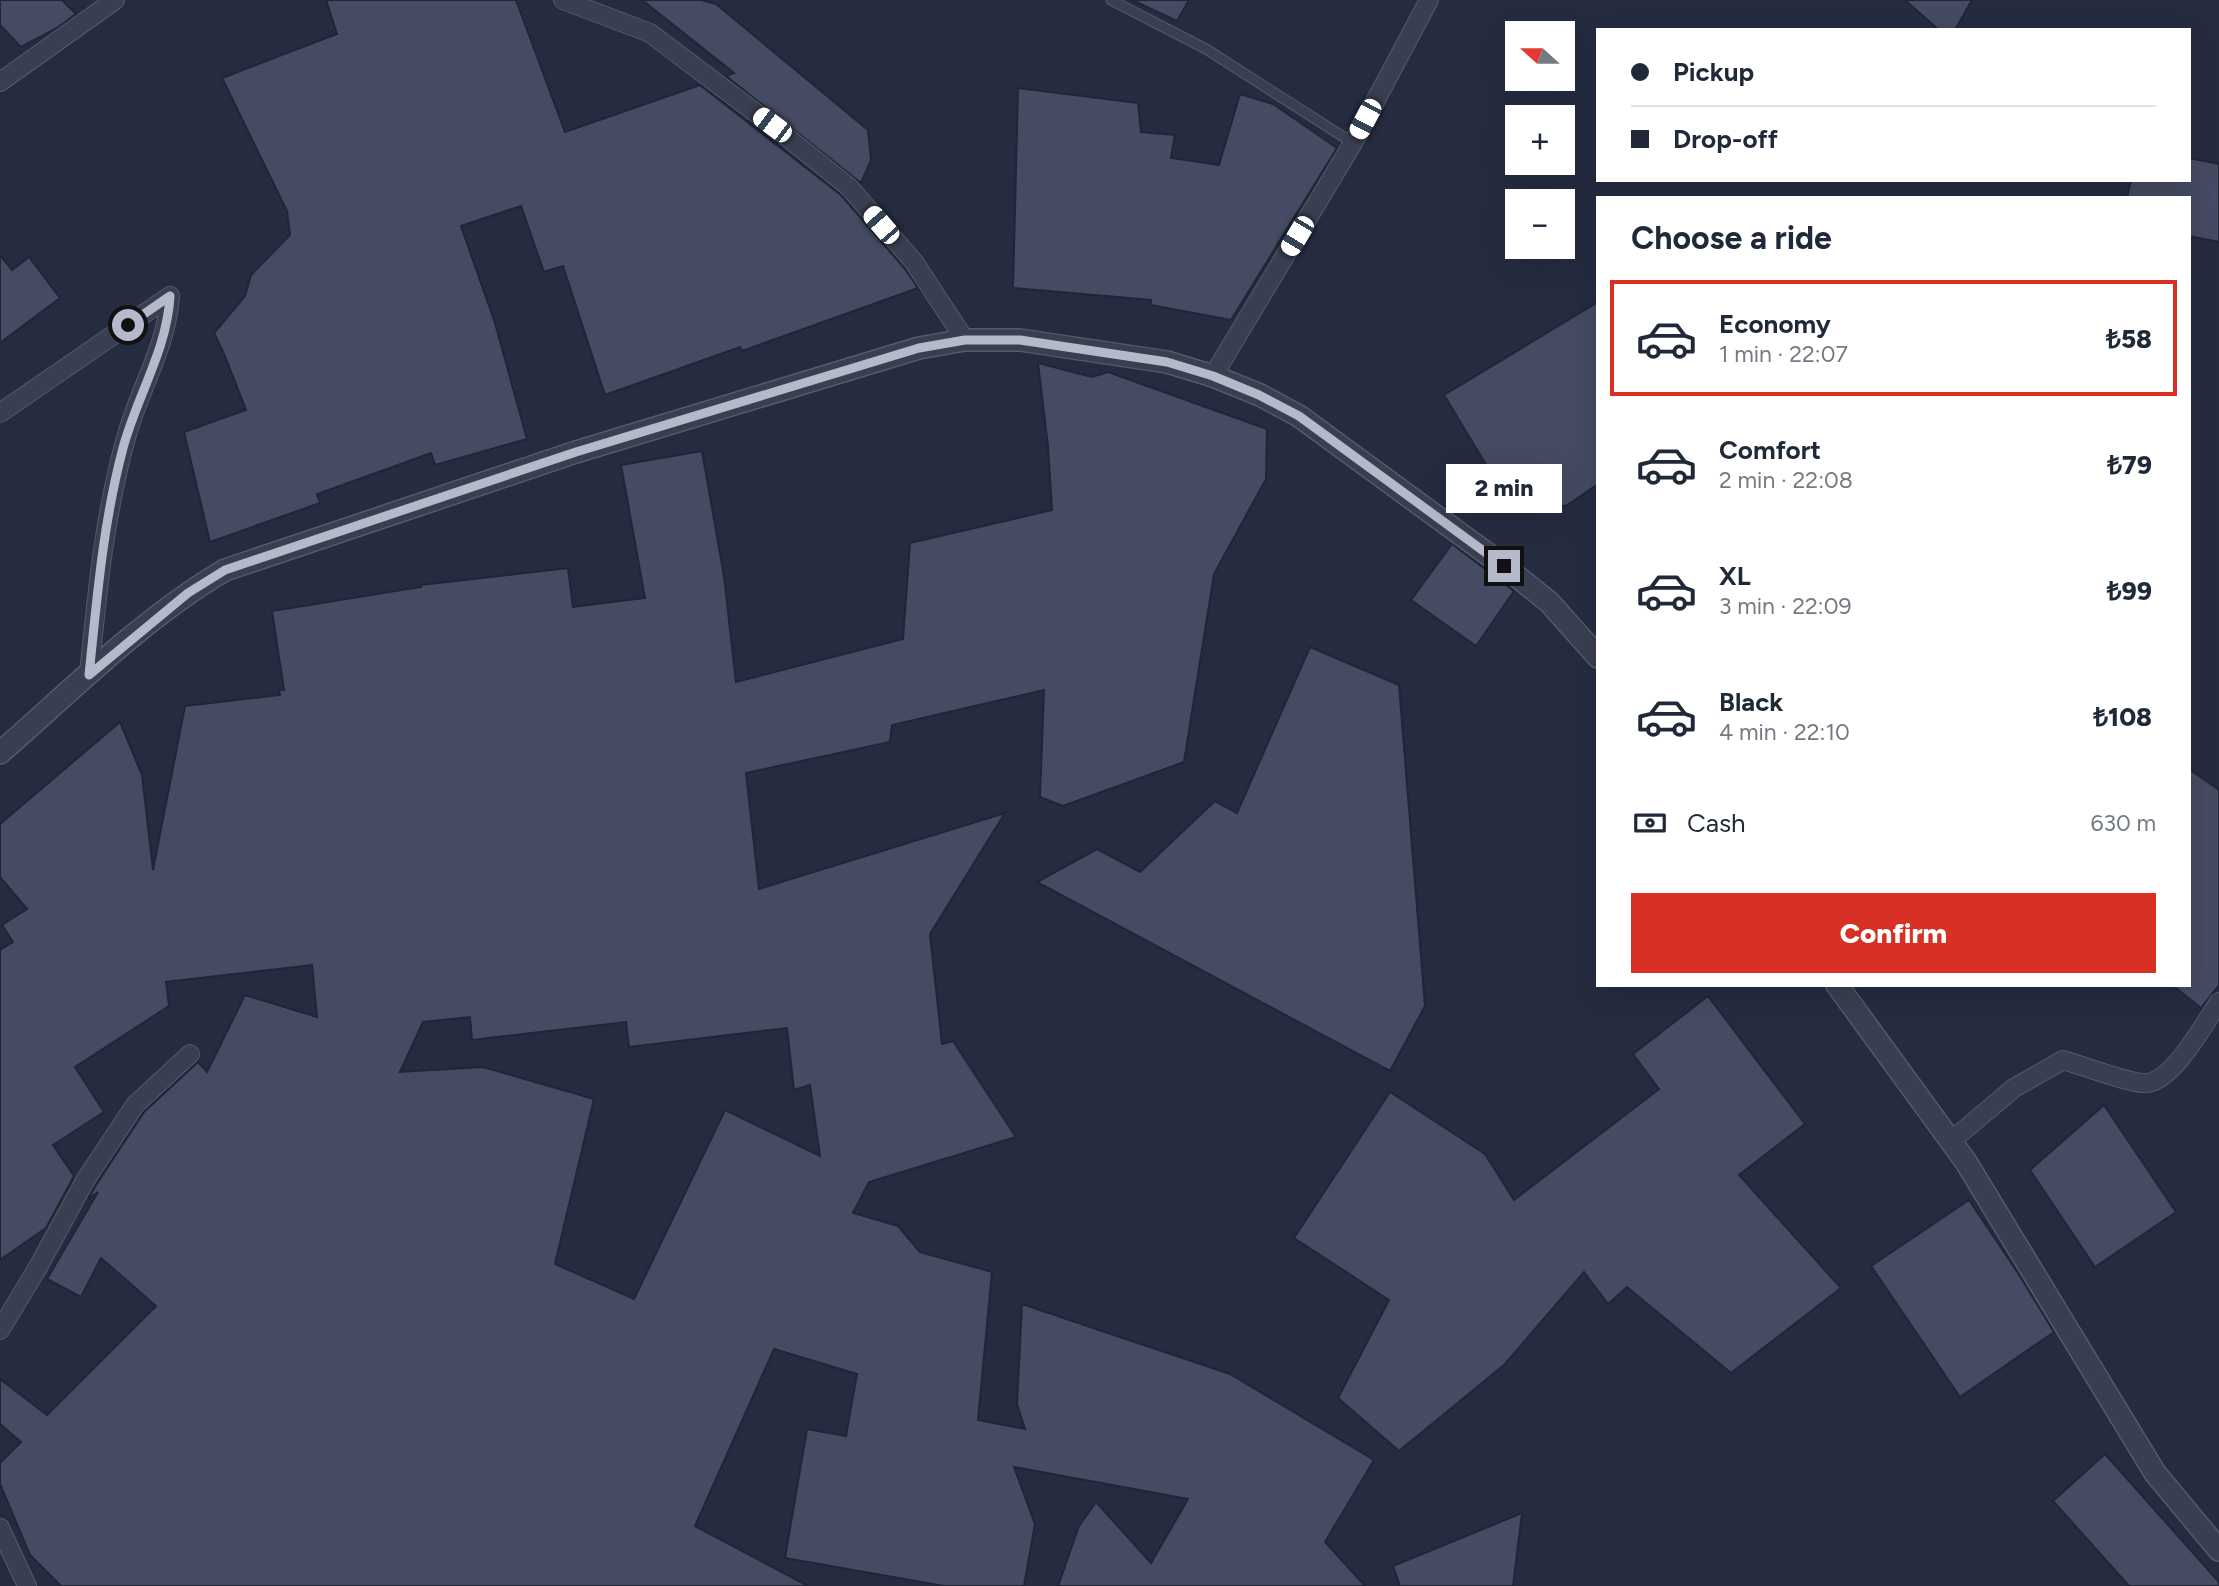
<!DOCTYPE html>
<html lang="en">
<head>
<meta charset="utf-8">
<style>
	body { margin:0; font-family:Figtree,sans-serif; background:#f6f6f7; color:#1f2937; height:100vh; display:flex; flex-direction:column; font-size:26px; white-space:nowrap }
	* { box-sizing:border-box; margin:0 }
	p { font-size:23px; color:#747a83 }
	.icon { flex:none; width:38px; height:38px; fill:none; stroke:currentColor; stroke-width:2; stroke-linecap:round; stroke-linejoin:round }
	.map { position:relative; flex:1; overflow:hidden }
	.sheet { position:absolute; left:1596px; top:196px; width:595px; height:791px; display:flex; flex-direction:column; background:#fff; border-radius:0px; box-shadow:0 7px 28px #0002 }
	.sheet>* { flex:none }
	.top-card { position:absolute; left:1596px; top:28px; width:595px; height:154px; border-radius:0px; box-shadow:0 7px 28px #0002; display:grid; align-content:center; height:154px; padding:0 35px; background:#fff }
	.needle { width:46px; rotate:291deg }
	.tools { position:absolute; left:1505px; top:21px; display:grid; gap:14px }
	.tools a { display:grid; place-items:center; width:70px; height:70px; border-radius:0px; background:#fff; box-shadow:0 7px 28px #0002; font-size:35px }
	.end { position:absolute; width:32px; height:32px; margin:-16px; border:9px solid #b5baca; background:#111; box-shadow:0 0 0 4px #111 }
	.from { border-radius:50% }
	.bubble { position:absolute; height:49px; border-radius:0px; background:#fff; box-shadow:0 7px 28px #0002; font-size:23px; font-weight:800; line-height:49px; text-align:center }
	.car { position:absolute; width:21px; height:42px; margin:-21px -10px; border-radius:9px; box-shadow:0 0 5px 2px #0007; background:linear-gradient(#fff 24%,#345 0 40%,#fff 0 76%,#345 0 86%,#fff 0) }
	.top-card b { display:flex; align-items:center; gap:24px; height:66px; font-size:26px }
	.top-card b+b { border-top:2px solid #e0e1e3 }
	.top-card i { width:18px; height:18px; background:#1f2937 }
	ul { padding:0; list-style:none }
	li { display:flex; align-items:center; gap:21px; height:116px; margin:0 14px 10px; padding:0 21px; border:4px solid transparent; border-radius:0px }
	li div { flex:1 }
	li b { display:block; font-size:26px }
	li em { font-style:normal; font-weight:800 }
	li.on { border-color:#d93025 }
	li>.icon { width:63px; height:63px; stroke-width:1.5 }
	h2 { padding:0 35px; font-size:32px; line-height:84px }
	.pay { display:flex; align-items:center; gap:18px; height:77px; padding:0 35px; font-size:26px }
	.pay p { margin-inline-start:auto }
	.primary-button { display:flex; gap:14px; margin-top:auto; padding:14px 35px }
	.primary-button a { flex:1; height:80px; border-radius:0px; background:#d93025; color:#fff; font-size:28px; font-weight:800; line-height:80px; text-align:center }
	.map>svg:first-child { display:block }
	.building { fill:#444b62; stroke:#202637; stroke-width:2; fill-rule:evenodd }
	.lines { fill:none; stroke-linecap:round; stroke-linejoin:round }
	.service-casing { stroke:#545a6a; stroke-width:11 }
	.minor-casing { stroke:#545a6a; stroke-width:20 }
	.tertiary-casing { stroke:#545a6a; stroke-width:24 }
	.service { stroke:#393f50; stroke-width:9 }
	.minor { stroke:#393f50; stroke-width:18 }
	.tertiary { stroke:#393f50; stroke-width:21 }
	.route { stroke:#b5baca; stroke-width:9 }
</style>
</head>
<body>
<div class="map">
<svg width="2219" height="1586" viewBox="0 0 2219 1586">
	<rect width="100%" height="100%" fill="#252c40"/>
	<g class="building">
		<polygon points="0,0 62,0 76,14 57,28 21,47 0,25"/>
		<polygon points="326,0 516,0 565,132 700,85 841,195 905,269 918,288 742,351 740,347 605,395 563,266 544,272 521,206 461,226 495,323 527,439 435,465 431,453 317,494 320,503 210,542 184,432 246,410 224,354 214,333 245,296 251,275 290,235 287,211 222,78 337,34"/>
		<polygon points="642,0 701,0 716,4 868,130 871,160 861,183 726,76 734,73"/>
		<polygon points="1132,0 1189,0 1177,21"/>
		<polygon points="1905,0 1972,0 1955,30 1939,30"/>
		<polygon points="1018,88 1138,103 1141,132 1175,135 1171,158 1219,165 1240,94 1273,104 1337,148 1231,320 1151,305 1151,300 1013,288"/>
		<polygon points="2189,158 2219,164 2219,242 2189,236 2189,198 2127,198 2131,180 2189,180"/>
		<polygon points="0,255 12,270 29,257 60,298 0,343"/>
		<polygon points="1598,302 1598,484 1566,506 1506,498 1444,395"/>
		<path d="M1038,363L1092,377L1108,372L1267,429L1266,479L1214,574L1184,762L1063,806L1040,797L1044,690L892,725L890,742L746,773L759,889L1005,813L930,934L942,1044L953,1041L1016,1137L869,1182L853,1213L898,1226L920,1252L992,1272L978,1420L1025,1429L1017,1404L1022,1304L1230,1374L1374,1460L1325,1542L1365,1586H1058L1079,1526L1096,1502L1151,1563L1188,1499L1014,1467L1035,1524L1024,1586H944L785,1558L807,1429L846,1436L857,1374L774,1349L695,1526L808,1586H61L30,1555L0,1484V1463L21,1442L0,1424V1379L47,1415L156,1306L101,1258L81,1297L47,1279L98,1192L88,1199L96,1185L144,1112L198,1062L207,1072L245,995L317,1017L312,965L166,982L169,1006L75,1067L104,1112L53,1145L74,1176L46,1228L0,1260V950L13,942L2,925L27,909L0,877V824L120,722L142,775L153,870L185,706L280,695L279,690H284L272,611L421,587V585L568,568L573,607L645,598L621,465L702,451L724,576L736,682L903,639L910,543L1052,510L1048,446ZM470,1017L472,1040L626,1022L629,1047L787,1028L794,1090L810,1085L820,1156L725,1110L634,1299L555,1264L594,1099L483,1067L400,1072L423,1022Z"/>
		<polygon points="1452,544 1514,591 1476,646 1411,600"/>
		<polygon points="1310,647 1399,685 1425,1006 1390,1071 1037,882 1097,849 1140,872 1215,801 1237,813"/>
		<polygon points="2189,769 2219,790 2219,985 2201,1008 2172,985 2189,985"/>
		<polygon points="1708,996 1805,1124 1739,1175 1841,1288 1731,1373 1627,1287 1608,1304 1584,1272 1504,1365 1399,1451 1338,1398 1389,1300 1294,1238 1390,1092 1485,1154 1514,1200 1659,1089 1633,1054"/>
		<polygon points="2104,1105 2176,1212 2095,1267 2030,1170"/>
		<polygon points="1969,1200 2018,1273 2054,1332 1960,1397 1871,1266"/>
		<polygon points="2105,1454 2219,1582 2219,1586 2129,1586 2053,1501"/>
		<polygon points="1522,1513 1513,1586 1400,1586 1393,1566"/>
	</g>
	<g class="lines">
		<g class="service-casing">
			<polyline id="service" points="1111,0 1206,49 1353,143"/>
		</g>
		<g class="minor-casing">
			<g id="minor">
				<polyline points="563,0 650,33 772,125 849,187 914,262 965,340"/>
				<polyline points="0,82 115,0"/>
				<polyline points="1213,376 1353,143 1429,0"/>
				<polyline points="0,413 170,296"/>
				<path d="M89,675C97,594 104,517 126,438C139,389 167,347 170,296"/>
				<path d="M1951,1141L2014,1088L2063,1060C2081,1065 2133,1085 2148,1083C2175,1078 2204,1024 2219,1002"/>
				<polyline points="0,1330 38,1267 86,1179 135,1105 190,1054"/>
				<polyline points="0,1528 27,1586"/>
			</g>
		</g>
		<g class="tertiary-casing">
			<g id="tertiary">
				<path d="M0,753C72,690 142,619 225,570L576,452L919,348L965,340H1020L1167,362L1213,376L1260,395L1299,416L1504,566L1549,602L1598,657"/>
				<polyline points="1837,985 1966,1162 2155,1473 2219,1550"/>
			</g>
		</g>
		<use href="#service" class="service"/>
		<use href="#minor" class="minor"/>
		<use href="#tertiary" class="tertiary"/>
	</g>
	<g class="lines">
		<path class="route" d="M128,325L170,296C167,350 137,396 123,448C103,523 97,598 89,675L188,593L225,570L576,452L919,348L965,340H1020L1167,362L1213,376L1259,395L1299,416L1504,566"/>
	</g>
</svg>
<div class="tools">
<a><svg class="needle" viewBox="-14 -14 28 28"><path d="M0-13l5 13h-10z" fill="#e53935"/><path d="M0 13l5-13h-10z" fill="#747a83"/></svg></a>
<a>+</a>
<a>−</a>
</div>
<i class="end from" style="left:128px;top:325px"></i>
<i class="end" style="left:1504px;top:566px"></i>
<div class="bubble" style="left:1446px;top:464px;width:116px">2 min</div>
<i class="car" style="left:1365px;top:119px;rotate:208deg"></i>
<i class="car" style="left:772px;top:125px;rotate:307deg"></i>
<i class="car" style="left:881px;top:225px;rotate:319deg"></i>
<i class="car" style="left:1297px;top:236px;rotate:211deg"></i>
<div class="top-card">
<b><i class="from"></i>Pickup</b>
<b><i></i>Drop-off</b>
</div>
<section class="sheet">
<h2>Choose a ride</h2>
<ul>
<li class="on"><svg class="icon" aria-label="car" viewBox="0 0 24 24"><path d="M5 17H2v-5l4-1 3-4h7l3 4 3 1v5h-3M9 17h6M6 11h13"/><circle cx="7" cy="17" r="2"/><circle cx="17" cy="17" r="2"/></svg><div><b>Economy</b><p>1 min · 22:07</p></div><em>₺58</em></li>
<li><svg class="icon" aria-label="car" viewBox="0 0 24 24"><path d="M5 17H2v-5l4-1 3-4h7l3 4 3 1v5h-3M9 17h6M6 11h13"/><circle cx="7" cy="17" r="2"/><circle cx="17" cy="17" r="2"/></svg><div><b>Comfort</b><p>2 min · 22:08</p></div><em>₺79</em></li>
<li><svg class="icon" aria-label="car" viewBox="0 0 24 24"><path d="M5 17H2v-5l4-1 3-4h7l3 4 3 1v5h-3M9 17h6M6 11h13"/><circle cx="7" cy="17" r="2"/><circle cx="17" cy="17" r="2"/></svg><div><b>XL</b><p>3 min · 22:09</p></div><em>₺99</em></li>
<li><svg class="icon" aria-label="car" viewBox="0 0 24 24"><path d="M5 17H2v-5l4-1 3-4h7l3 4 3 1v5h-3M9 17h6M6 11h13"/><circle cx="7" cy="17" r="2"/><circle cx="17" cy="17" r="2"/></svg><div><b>Black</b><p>4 min · 22:10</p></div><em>₺108</em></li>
</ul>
<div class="pay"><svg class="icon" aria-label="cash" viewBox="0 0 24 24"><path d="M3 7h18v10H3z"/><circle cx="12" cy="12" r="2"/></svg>Cash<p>630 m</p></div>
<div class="primary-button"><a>Confirm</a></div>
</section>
</div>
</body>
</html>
